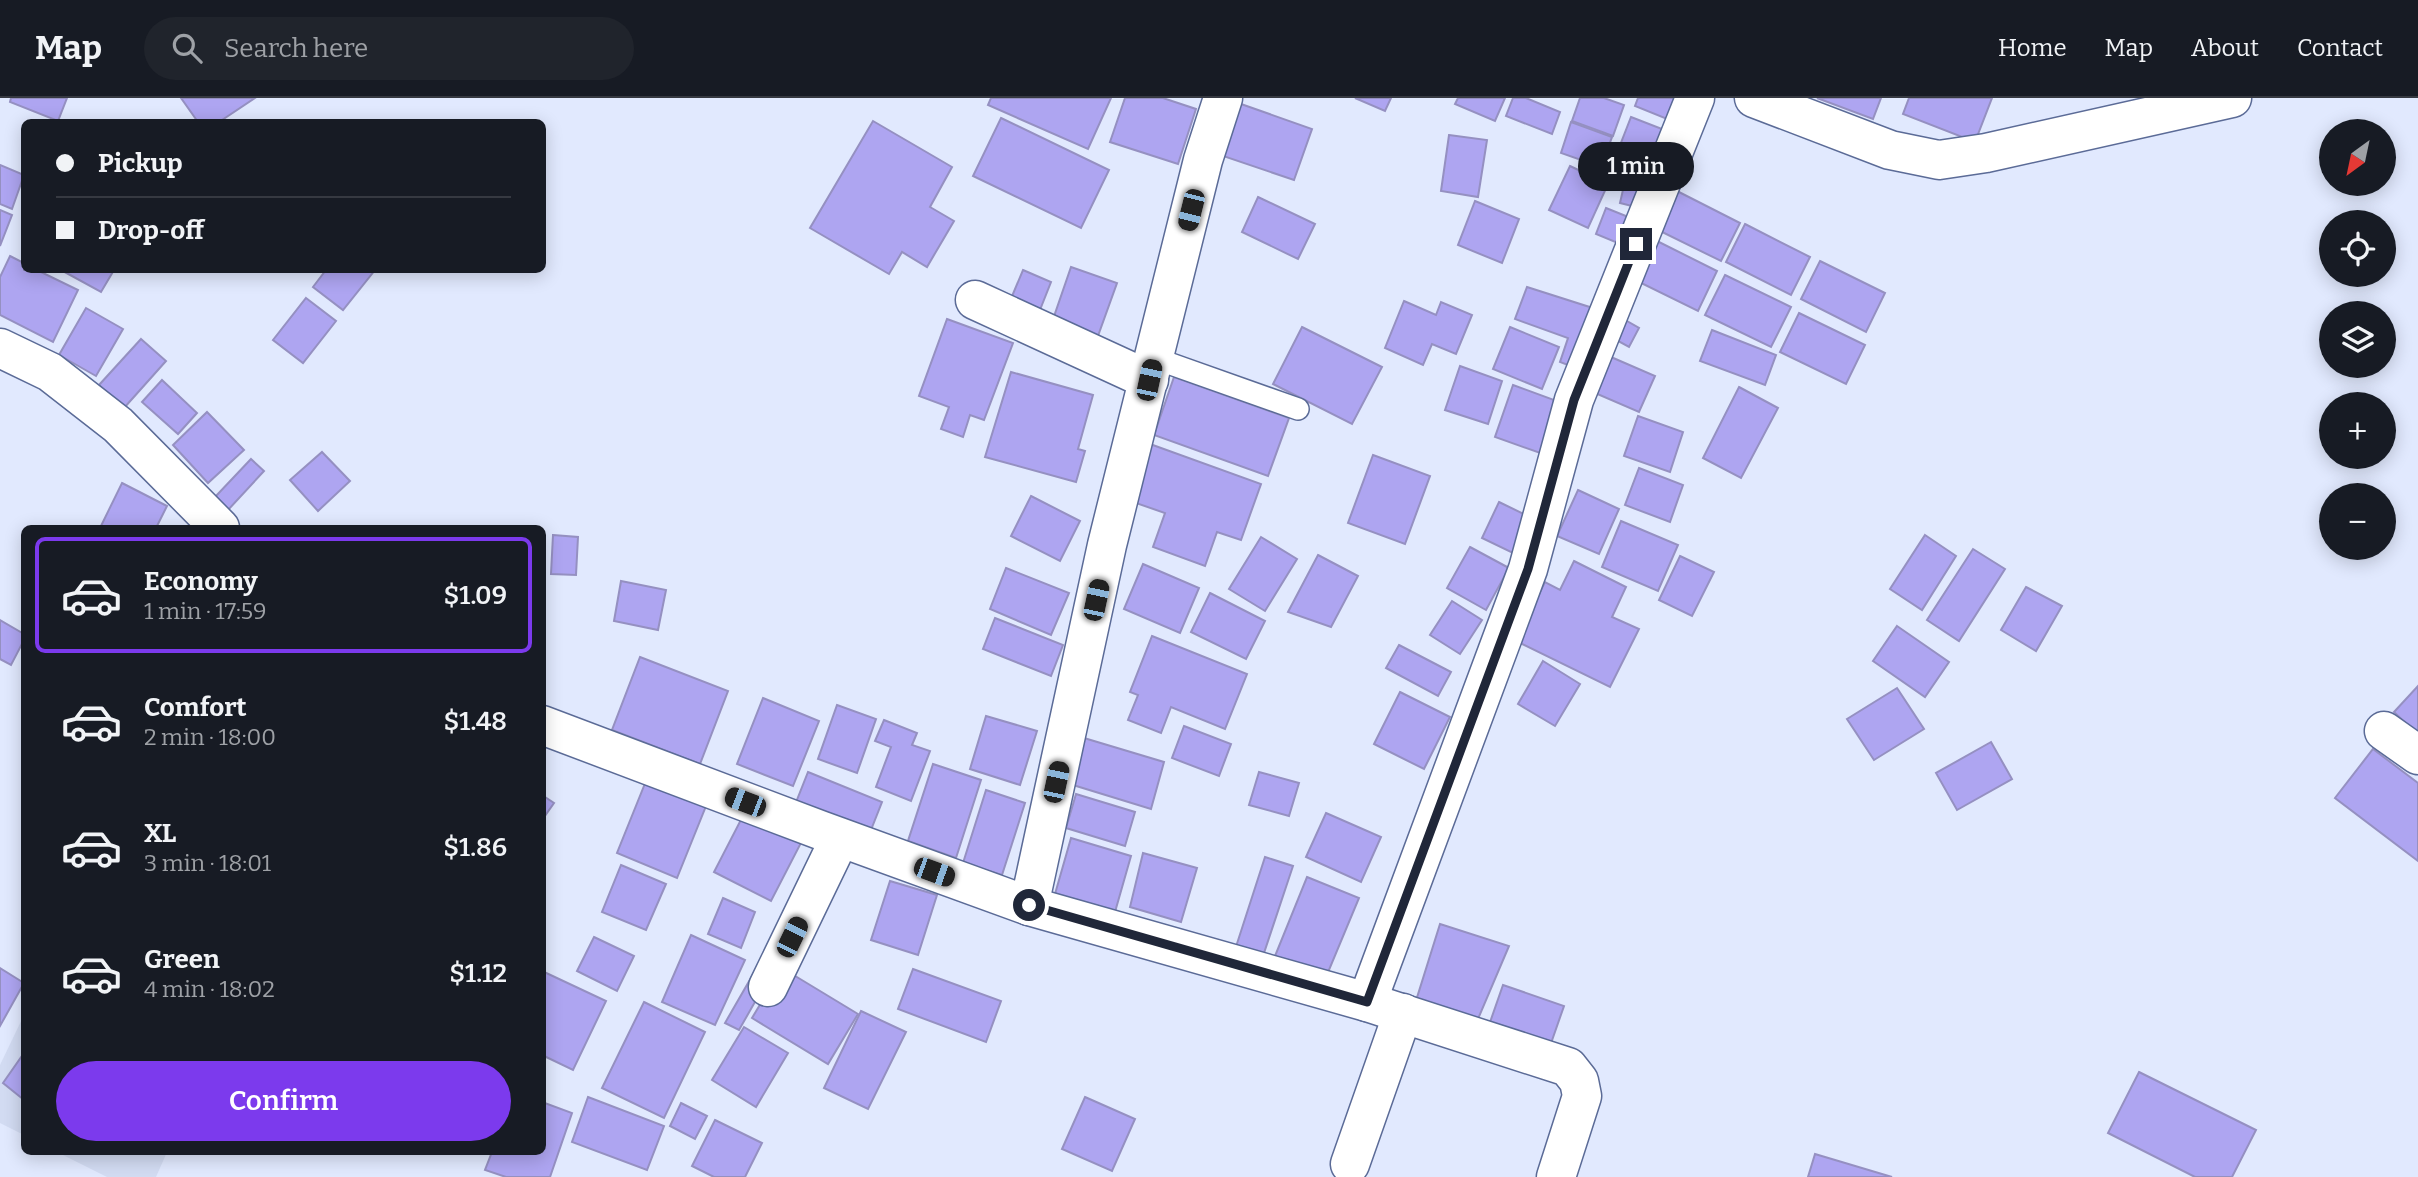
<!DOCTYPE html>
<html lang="en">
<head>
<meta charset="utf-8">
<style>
	body { margin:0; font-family:Bitter,serif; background:#20242c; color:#f1f3f6; height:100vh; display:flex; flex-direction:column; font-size:26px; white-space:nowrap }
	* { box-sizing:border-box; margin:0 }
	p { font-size:23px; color:#9ea1a6 }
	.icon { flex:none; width:38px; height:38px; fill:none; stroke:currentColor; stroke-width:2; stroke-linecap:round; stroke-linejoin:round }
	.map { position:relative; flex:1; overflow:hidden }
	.sheet { position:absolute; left:21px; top:427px; width:525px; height:630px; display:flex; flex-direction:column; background:#171b24; border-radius:10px; box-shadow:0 4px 18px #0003 }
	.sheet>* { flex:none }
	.top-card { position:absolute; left:21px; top:21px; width:525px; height:154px; border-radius:10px; box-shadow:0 4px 18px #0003; display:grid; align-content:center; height:154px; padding:0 35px; background:#171b24 }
	.needle { width:46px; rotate:213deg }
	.buttons { position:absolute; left:2319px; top:21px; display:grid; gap:14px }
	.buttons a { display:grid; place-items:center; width:77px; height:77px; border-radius:50%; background:#171b24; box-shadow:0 4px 18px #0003; font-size:35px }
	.end { position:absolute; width:32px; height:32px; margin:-16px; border:9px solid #202739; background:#fff; box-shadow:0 0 0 4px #fff }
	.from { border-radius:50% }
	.bubble { position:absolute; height:49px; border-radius:24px; background:#171b24; box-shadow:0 4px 18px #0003; font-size:23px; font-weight:600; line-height:49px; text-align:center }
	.car { position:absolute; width:21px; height:42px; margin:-21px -10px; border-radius:9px; box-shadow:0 0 5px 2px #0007; background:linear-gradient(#222 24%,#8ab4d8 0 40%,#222 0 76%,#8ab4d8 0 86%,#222 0) }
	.top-card b { display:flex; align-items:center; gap:24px; height:66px; font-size:26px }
	.top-card b+b { border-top:2px solid #363941 }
	.top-card i { width:18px; height:18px; background:#f1f3f6 }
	ul { padding:12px 0 0; list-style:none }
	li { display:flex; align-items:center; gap:21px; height:116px; margin:0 14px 10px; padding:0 21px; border:4px solid transparent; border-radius:10px }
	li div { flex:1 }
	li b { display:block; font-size:26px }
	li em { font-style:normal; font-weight:600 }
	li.on { border-color:#7c3aed }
	li>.icon { width:63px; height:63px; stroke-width:1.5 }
	.action { display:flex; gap:14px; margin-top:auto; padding:14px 35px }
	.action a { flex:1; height:80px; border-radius:42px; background:#7c3aed; color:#fff; font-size:28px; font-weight:600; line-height:80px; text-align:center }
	header { display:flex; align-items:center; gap:42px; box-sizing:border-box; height:98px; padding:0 35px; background:#171b24; border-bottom:2px solid #363941 }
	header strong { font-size:33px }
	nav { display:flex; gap:38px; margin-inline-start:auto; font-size:24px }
	.search { width:490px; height:63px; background:#20242c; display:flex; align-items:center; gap:18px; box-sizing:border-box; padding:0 24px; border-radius:38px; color:#9ea1a6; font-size:26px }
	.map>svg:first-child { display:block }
	.built { fill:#d2dbf2 }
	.building { fill:#aea5f1; stroke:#9590c1; stroke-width:2 }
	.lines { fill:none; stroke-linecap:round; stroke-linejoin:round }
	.service-casing { stroke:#5b6b97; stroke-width:24 }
	.minor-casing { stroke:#5b6b97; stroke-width:41 }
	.service { stroke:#fff; stroke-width:21 }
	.minor { stroke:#fff; stroke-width:38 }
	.route { stroke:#202739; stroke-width:9 }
</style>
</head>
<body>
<header>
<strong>Map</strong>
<div class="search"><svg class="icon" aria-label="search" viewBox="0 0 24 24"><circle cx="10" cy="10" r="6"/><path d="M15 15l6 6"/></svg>Search here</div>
<nav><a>Home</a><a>Map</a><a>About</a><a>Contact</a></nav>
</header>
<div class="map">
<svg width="2418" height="1079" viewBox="0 0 2418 1079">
	<rect width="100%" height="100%" fill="#e1e9fe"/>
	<g class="built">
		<polygon points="24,917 24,1037 0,1025 0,967"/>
		<polygon points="57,1054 167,1054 156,1079 107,1079"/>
	</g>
	<g class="building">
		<polygon points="11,0 67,0 58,23 10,4"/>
		<polygon points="181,0 255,0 219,24 198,24"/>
		<polygon points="991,0 1111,0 1088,51 988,7"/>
		<polygon points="1125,0 1163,0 1196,11 1178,66 1110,44"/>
		<polygon points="1355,0 1391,0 1385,13"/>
		<polygon points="1458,0 1505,0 1495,23 1455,6"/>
		<polygon points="1513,0 1526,0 1560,14 1552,36 1506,18"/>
		<polygon points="1580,0 1604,0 1624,7 1613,38 1572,23"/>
		<polygon points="1638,0 1687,0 1677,25 1635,8"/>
		<polygon points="1817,0 1881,0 1873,21"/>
		<polygon points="1909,0 1992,0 1975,44 1903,16"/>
		<polygon points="1241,6 1312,31 1294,82 1223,58"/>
		<polygon points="1631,19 1675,36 1656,85 1612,68"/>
		<polygon points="1001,20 1109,72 1081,130 973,78"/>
		<polygon points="873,23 952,69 930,109 954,123 927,169 902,154 889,176 810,130"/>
		<polygon points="1571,24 1612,39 1601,69 1561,55"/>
		<polygon points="1449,37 1487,42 1478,99 1441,93"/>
		<polygon points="0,67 24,77 12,111 0,106"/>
		<polygon points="1570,68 1608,86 1588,130 1549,112"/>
		<polygon points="1625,83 1650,89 1644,111 1620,105"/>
		<polygon points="1675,92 1740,125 1721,163 1656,131"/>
		<polygon points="1258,99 1315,126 1298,161 1242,134"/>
		<polygon points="1475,103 1519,121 1502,165 1458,147"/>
		<polygon points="1606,110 1636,122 1625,148 1596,136"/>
		<polygon points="0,112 12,117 0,148"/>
		<polygon points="1745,126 1810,159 1791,197 1726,164"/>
		<polygon points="1651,140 1717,173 1698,213 1631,180"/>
		<polygon points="10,158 24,165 24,172 37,172 78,192 53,244 0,217 0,179"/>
		<polygon points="1820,163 1885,195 1866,234 1801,201"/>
		<polygon points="1071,169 1117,185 1094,249 1049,233"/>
		<polygon points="61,172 114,172 101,194"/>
		<polygon points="326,172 375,172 343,212 313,189"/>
		<polygon points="1023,172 1051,184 1034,227 1005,215"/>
		<polygon points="1725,177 1791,209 1771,249 1705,217"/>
		<polygon points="1527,189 1599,212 1578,271 1560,264 1568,240 1515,221"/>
		<polygon points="306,200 336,223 303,265 273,242"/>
		<polygon points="1404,203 1436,217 1441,204 1472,217 1456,256 1432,246 1423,267 1385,250"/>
		<polygon points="86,210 123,231 96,278 59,257"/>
		<polygon points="1799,215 1865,247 1846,286 1780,254"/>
		<polygon points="1620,219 1639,230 1629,249 1609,238"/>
		<polygon points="947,221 1013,245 984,322 970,317 963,339 941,331 949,309 919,298"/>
		<polygon points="1302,229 1382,269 1352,326 1273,286"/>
		<polygon points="1510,229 1559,249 1542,291 1493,271"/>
		<polygon points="1712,232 1776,257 1765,287 1700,263"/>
		<polygon points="141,241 166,263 124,310 99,287"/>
		<polygon points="1611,259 1655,278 1639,314 1595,295"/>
		<polygon points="1460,268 1502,283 1488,326 1445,312"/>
		<polygon points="1011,274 1093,297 1078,351 1085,353 1076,384 985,359"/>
		<polygon points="1174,279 1289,320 1268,378 1154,337"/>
		<polygon points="162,282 197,315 178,336 142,304"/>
		<polygon points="1513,287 1565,306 1546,357 1495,339"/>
		<polygon points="1739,289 1778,310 1741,380 1703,360"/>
		<polygon points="207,314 244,352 208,385 173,347"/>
		<polygon points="1638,318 1683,334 1670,374 1624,358"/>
		<polygon points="1150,346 1261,386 1241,442 1217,434 1205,468 1153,449 1165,415 1130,403"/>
		<polygon points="322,354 350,383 318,413 290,382"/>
		<polygon points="1373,357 1430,378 1405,446 1348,425"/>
		<polygon points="251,361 264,373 228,412 215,399"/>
		<polygon points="1639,370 1683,387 1670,424 1625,407"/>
		<polygon points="122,385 167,408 156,430 100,430"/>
		<polygon points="1578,392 1619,411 1599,456 1557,438"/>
		<polygon points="1031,398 1080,423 1060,463 1011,438"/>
		<polygon points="1499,404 1532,420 1515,456 1482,440"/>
		<polygon points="1621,423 1678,447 1658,493 1602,469"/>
		<polygon points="553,437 578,439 576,477 551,476"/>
		<polygon points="1925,437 1956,458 1922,512 1890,491"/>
		<polygon points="1261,439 1297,461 1265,513 1229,491"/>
		<polygon points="1470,449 1509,470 1486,512 1447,490"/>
		<polygon points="1973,451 2005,471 1959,543 1927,522"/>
		<polygon points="1318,457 1358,478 1331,529 1288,514"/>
		<polygon points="1680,458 1714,474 1692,518 1659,502"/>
		<polygon points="1574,463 1626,489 1612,519 1639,531 1610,589 1516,543 1545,484 1560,492"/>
		<polygon points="1143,466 1199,490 1180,535 1124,511"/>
		<polygon points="1006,470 1069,495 1051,537 990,511"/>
		<polygon points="621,483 666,492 658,532 614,523"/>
		<polygon points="2026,489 2062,508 2036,553 2001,532"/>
		<polygon points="1210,495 1265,523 1246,561 1191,534"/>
		<polygon points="1452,503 1482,522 1460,556 1430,537"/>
		<polygon points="995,520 1063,547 1051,578 983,551"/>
		<polygon points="0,522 24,536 24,542 11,567 0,561"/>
		<polygon points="1897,528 1949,564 1925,599 1873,563"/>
		<polygon points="1152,538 1247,576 1225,631 1171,609 1161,635 1128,622 1138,597 1130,594"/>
		<polygon points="1399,547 1451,574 1438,598 1386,570"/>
		<polygon points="640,559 728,593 700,666 612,632"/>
		<polygon points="1543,563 1580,586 1555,628 1518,606"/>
		<polygon points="2418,588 2418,637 2394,614"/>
		<polygon points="1897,590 1924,631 1874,662 1847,621"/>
		<polygon points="1400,594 1450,619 1424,671 1374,646"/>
		<polygon points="763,600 819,623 793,688 737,666"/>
		<polygon points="837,607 876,621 857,675 818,661"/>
		<polygon points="986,618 1037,633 1020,687 970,671"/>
		<polygon points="884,622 917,635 912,647 930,653 911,703 876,689 891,649 875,643"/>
		<polygon points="1184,628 1231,646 1219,678 1172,660"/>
		<polygon points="1074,637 1164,664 1151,711 1060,683"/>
		<polygon points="1991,644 2012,681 1957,712 1936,675"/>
		<polygon points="2373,651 2418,685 2418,763 2335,700"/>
		<polygon points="933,666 981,682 956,760 908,743"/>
		<polygon points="808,674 882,704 867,742 793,712"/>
		<polygon points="1259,674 1299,685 1289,718 1249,707"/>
		<polygon points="646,683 706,708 677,780 617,755"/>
		<polygon points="986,692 1025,705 1002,777 963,765"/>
		<polygon points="1076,696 1135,714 1125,748 1066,730"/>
		<polygon points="542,697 554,705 542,722"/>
		<polygon points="747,710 804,739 771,803 714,774"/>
		<polygon points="1326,715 1381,739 1361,784 1306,759"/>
		<polygon points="1071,740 1131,758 1115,814 1055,796"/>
		<polygon points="1143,755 1197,770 1181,824 1130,809"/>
		<polygon points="1265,759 1293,768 1260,867 1233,858"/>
		<polygon points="621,767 666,786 646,832 602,814"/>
		<polygon points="1307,779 1359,800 1324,884 1273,863"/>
		<polygon points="890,783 937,797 918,857 871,842"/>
		<polygon points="723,800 755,814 741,850 708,836"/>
		<polygon points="1440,826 1509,848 1475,928 1415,906"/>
		<polygon points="691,837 745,862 715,927 662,904"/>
		<polygon points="594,839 634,858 617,893 577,873"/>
		<polygon points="0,870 24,885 0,928"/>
		<polygon points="782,870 858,916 828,966 752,920"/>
		<polygon points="913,871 1001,903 986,944 898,911"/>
		<polygon points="542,873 606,903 573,972 542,957"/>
		<polygon points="755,873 768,881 739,932 725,925"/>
		<polygon points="1503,887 1564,908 1549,951 1488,930"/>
		<polygon points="644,904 705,934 664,1020 602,990"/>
		<polygon points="861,913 906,934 868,1011 824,990"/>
		<polygon points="744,929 788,955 756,1009 712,982"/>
		<polygon points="24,955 24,1002 3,985"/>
		<polygon points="2139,974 2256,1032 2232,1079 2195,1079 2108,1035"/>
		<polygon points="588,999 664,1028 647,1072 572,1044"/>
		<polygon points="1085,999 1135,1021 1112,1073 1062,1051"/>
		<polygon points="542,1004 572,1015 550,1079 506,1079 485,1072 492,1054 542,1054"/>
		<polygon points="681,1005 707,1018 695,1041 670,1028"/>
		<polygon points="715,1022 762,1045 745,1079 714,1079 692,1068"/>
		<polygon points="1815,1056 1892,1079 1808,1079"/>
	</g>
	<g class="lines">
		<g class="service-casing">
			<polyline id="service" points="1154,260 1298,311"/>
		</g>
		<g class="minor-casing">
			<g id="minor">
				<polyline points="1754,0 1890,52 1939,62 1986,55 2232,0"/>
				<polyline points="975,202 1149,282"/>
				<polyline points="0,250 50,274 118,327 220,430"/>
				<polyline points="542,627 820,732 1029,808 1367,904 1568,969 1579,983 1582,998 1556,1079"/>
				<polyline points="2384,633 2418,657"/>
				<polyline points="1029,808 1107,447 1203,62 1223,0"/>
				<polyline points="768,889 840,740"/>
				<polyline points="1367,904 1528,471 1574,302 1695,0"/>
				<polyline points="1350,1066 1403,915"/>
			</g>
		</g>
		<use href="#service" class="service"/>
		<use href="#minor" class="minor"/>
	</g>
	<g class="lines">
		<polyline class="route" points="1029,807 1367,904 1528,471 1574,302 1636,146"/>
	</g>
</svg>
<div class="buttons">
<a><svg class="needle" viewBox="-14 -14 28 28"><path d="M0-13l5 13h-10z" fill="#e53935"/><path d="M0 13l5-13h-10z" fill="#9ea1a6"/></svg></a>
<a><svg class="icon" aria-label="locate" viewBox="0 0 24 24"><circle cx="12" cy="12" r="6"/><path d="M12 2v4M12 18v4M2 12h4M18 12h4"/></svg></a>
<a><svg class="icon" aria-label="layers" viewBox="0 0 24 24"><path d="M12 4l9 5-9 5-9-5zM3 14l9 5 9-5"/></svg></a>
<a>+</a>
<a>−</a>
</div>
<i class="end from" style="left:1029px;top:807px"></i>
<i class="end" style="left:1636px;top:146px"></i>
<div class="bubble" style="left:1578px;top:44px;width:116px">1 min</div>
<i class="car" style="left:1191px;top:112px;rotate:194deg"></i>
<i class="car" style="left:1149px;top:282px;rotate:12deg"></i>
<i class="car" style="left:1096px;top:502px;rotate:12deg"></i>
<i class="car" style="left:1056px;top:684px;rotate:12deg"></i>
<i class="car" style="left:745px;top:704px;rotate:291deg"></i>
<i class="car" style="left:934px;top:774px;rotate:110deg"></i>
<i class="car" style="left:792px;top:839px;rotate:26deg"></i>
<div class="top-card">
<b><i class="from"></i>Pickup</b>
<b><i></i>Drop-off</b>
</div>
<section class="sheet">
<ul>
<li class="on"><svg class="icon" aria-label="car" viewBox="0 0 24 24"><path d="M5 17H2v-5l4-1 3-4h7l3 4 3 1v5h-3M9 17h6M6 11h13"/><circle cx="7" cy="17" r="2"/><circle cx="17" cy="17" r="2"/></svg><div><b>Economy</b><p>1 min · 17:59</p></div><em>$1.09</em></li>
<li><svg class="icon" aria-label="car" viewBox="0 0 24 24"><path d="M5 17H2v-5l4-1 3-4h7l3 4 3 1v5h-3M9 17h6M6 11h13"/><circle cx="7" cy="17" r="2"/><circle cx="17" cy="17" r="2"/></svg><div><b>Comfort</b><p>2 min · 18:00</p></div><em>$1.48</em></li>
<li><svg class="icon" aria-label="car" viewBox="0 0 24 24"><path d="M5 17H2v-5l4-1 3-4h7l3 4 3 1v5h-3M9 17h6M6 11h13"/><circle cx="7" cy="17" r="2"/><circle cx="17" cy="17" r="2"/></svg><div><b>XL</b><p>3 min · 18:01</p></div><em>$1.86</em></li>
<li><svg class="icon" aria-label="car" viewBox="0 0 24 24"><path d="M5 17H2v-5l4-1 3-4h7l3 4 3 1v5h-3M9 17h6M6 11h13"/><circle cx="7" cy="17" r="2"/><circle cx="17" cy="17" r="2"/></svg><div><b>Green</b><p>4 min · 18:02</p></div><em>$1.12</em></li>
</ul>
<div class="action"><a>Confirm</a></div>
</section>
</div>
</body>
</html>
